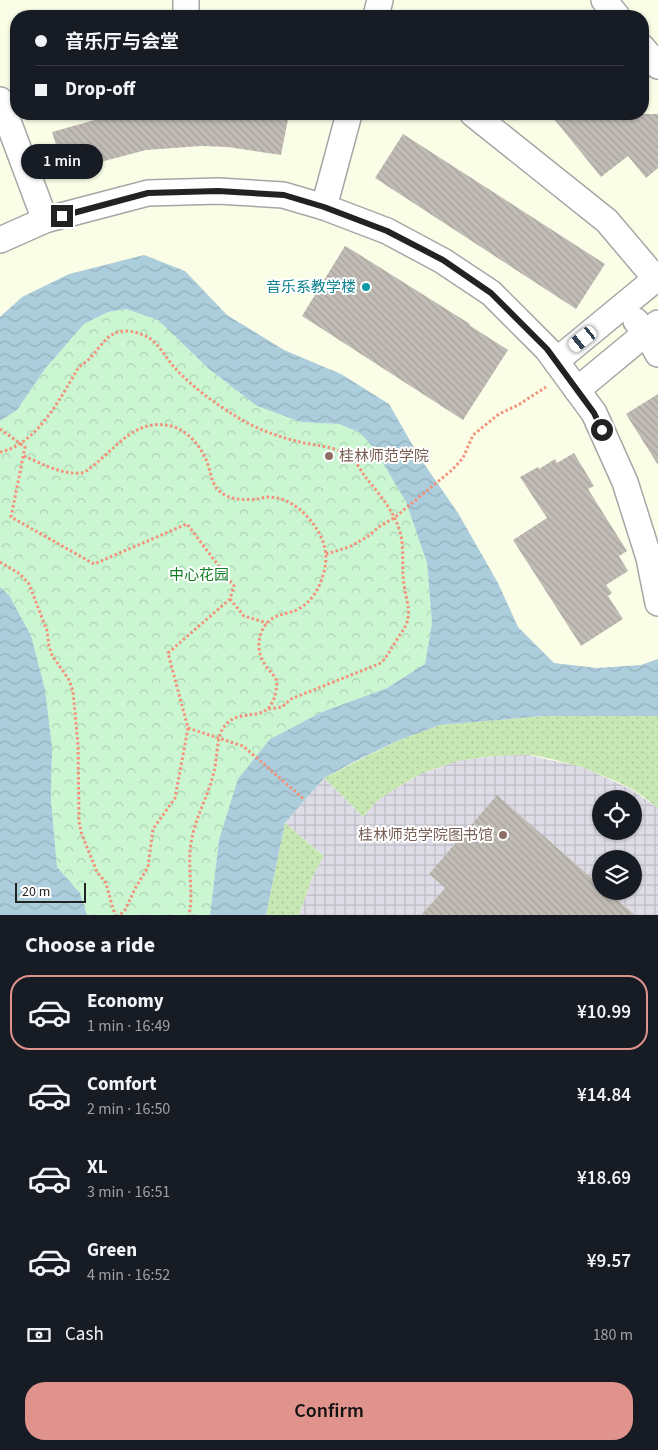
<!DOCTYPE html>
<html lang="en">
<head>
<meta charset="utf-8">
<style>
	body { margin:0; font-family:"Source Sans 3","Noto Sans SC",sans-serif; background:#242831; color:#f1f3f6; height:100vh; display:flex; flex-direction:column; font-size:19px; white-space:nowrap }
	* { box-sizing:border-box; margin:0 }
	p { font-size:16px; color:#9ea1a6 }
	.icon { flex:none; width:28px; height:28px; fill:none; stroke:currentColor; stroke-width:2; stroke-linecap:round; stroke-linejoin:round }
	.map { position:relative; height:915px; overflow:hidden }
	.side { display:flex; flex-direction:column; background:#171b24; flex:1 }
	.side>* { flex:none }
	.banner { position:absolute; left:10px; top:10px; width:639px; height:110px; border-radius:20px; box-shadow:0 1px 4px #0004; display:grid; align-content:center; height:110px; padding:0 25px; background:#171b24 }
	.tools { position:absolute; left:592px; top:790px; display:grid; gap:10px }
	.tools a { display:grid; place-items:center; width:50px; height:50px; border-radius:50%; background:#171b24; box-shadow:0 1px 4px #0004; font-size:25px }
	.scale { position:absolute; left:15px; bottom:12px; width:71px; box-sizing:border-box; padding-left:5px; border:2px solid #222; border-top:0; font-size:14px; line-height:18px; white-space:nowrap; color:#222; -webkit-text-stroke:4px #fff; paint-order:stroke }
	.end { position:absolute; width:22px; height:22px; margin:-11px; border:6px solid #222; background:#fff; box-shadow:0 0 0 2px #fff }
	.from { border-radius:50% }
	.bubble { position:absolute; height:35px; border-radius:18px; background:#171b24; box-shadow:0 1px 4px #0004; font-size:16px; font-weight:600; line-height:35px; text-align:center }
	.car { position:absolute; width:15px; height:30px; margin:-15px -8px; border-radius:6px; box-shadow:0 0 4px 1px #0007; background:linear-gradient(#fff 24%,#345 0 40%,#fff 0 76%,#345 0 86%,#fff 0) }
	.banner b { display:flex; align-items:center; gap:18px; height:48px; font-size:19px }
	.banner b+b { border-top:1px solid #363941 }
	.banner i { width:12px; height:12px; background:#f1f3f6 }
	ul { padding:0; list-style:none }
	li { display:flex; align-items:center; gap:15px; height:75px; margin:0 10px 8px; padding:0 15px; border:2px solid transparent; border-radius:20px }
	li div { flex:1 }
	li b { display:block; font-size:19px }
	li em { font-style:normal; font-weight:600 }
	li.selected { border-color:#df938c }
	li>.icon { width:45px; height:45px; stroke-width:1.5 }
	h2 { padding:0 25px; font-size:22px; line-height:60px }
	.pay { display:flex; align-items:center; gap:12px; height:55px; padding:0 25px; font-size:19px }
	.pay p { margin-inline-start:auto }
	.primary-button { display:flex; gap:10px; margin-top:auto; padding:10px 25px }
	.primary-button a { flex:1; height:58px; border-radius:20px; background:#df938c; color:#111; font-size:20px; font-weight:600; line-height:58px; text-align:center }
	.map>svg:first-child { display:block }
	.education { fill:#fbfee6; fill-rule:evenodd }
	.grass { fill:url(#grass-dots) }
	.park { fill:url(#park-crowns) }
	.plaza { fill:url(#plaza-grid); fill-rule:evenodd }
	.water { fill:url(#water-waves) }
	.building { fill:url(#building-back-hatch) }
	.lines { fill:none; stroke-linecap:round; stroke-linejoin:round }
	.minor-casing { stroke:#a6a6a6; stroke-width:28 }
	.path { stroke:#f39179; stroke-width:3; stroke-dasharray:2.5 2.5; stroke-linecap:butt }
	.minor { stroke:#fff; stroke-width:25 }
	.route { stroke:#222; stroke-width:6 }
	.culture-dot { fill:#0f9aa8; stroke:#fff; stroke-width:2 }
	.education-dot { fill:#8d6e63; stroke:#fff; stroke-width:2 }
	.labels { text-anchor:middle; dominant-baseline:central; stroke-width:4; stroke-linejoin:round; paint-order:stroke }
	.culture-label { font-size:15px; fill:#0d838f; stroke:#fff; text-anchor:end }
	.education-label { font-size:15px; fill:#785e54; stroke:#fff; text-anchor:start }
	.park-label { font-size:15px; fill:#127d25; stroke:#fff }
</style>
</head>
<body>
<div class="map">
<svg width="658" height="915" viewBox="0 0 658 915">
	<defs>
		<pattern id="grass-dots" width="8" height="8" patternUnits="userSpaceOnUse" patternTransform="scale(1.25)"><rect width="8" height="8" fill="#c8e8b3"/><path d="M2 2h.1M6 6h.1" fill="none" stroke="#acc79a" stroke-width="1.8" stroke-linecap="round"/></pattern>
		<pattern id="park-crowns" width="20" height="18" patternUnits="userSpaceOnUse" patternTransform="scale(1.25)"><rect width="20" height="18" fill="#caf7d2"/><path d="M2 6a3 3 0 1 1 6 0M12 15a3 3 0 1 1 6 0" fill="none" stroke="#add3b4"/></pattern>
		<pattern id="plaza-grid" width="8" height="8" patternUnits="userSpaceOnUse" patternTransform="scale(1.25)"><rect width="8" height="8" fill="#dedde7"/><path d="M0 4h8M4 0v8" fill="none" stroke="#bebdc6"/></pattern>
		<pattern id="water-waves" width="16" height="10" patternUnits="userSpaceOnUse" patternTransform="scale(1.25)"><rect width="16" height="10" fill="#accddc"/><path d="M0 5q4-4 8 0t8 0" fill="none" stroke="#94b0bc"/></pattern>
		<pattern id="building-back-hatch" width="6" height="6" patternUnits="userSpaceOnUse" patternTransform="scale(1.25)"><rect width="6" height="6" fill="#c2bcb6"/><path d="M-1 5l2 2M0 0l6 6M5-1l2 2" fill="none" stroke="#a6a19c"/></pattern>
	</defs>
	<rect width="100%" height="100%" fill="#f1efe9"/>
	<path class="education" d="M0,0H658V915H0ZM16,16H642V114H16ZM601,799H634V831H601ZM601,859H634V891H601Z"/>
	<g class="grass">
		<path d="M544,716H658V808C649,801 640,793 630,788C603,774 559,758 529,755C520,754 511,756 502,756C448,758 400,777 363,817L324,778L397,741L440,725Z"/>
		<polygon points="285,823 324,856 313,876 299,915 266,915"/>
	</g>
	<polygon class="park" points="126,309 158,320 209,369 257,406 301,422 339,424 359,432 374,448 406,502 427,563 432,623 425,664 387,688 322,712 270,739 219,840 210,915 87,915 80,893 57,867 51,800 52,747 9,595 0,587 0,421 17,410 45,369 84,324 108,312"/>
	<path class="plaza" d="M528,755L582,767L631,789L658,808V915H635L608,891H634V859H601V886L497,796L429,874L445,888L421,915H299L313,876L324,856L285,823L324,778L363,817L376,802L390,792L421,774L457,761L495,756ZM601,799H634V831H601Z"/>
	<g class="water">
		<polygon points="144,255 185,271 227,315 284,350 341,374 389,404 420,458 458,513 498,583 518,627 554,663 597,668 641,665 658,659 658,716 544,716 440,725 397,741 354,762 324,778 285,823 266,915 210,915 219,840 238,779 270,739 322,712 387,688 425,664 432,623 427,563 406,502 374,448 359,432 339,424 301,422 257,406 209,369 158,320 126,309 108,312 84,324 45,369 17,410 0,421 0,317 22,297 69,274"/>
		<polygon points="0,587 9,595 31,636 45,690 52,747 51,800 57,867 80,893 87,915 0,915"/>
	</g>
	<g class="building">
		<polygon points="116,114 289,114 281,155 228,147 201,146 146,150 93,164 65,174 52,132"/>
		<polygon points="550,114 658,114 658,168 646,178 628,156 601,177"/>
		<polygon points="403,134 605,264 576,309 375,178"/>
		<polygon points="345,246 352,250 470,324 469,325 508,350 463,420 302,316"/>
		<polygon points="658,394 658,465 626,414"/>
		<polygon points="574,453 594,486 588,489 627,551 619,556 628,571 606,585 612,593 608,596 623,619 581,646 513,540 547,518 520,477 538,467 539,469 555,459 557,463"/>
		<polygon points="497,795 601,886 601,891 608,891 635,915 421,915 445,888 429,874"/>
	</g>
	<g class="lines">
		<g class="minor-casing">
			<g id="minor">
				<polyline points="186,0 186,16"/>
				<polyline points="604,0 617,16"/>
				<polyline points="376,16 380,0"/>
				<polyline points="642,47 658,66"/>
				<polyline points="0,100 45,220"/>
				<polyline points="473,114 607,221 656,279"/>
				<polyline points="324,207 349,114"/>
				<polyline points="0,240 45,220 148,193 218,191 283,195 324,207 387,231 443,261 491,293 547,349 594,413 625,482 649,558 658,603"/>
				<polyline points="636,321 646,333 658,354"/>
				<polyline points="556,361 658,277"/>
				<polyline points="577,390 658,323"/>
			</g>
		</g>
		<g class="path">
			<polyline points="0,429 25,447 11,517 94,564 187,524 234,586 230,599 168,653 188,728 175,798 153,829 148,867 136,887 125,910 120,915"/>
			<path d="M0,452C36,445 60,399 77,370C80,365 85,363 88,360C101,348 106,331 126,331C133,331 141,334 148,337C159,344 166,358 175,368C192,387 216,404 237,417C256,429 279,437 300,442C316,446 336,446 350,457C356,461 360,469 364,475C377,492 394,510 400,532C405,549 401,567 404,584C405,595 410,607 408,618C407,626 402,631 398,638C392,647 389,654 381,663L291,699L282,707L268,709"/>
			<path d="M24,456C41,463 62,475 81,473C86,472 90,468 94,465C118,446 136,418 171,426C187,430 201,446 207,462C212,475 211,489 227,496C235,500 248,500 256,499C260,499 264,497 268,497C292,497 313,518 322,539C327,551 327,563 323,575C319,589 312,601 300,608C293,613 283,613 275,617C260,624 255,645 262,659C265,667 273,673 277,681C274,734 239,700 222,730C217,738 217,760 214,771C209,795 195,817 191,843C187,867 194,891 189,915"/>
			<polyline points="326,554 349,547 367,537 380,526 394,518 452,470 463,458 473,435 499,414 518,405 546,387"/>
			<polyline points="0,562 20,574 29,584 47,631 49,646 52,655 69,680 73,691 78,745 79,822 82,835 97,872 106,883 113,909 116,915"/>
			<polyline points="230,599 244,616 267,623"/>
			<polyline points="188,728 243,746 305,800"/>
		</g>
		<use href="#minor" class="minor"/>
	</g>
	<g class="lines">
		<polyline class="route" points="62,216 148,193 218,191 284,195 324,207 387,231 443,260 491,293 547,349 594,413 602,430"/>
	</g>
	<circle class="culture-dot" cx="366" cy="287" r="5"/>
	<g class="education-dot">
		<circle cx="329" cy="456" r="5"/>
		<circle cx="503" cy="835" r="5"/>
	</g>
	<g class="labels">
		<g class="culture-label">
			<text x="356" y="287">音乐系教学楼</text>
		</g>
		<g class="education-label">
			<text x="339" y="456">桂林师范学院</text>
			<text x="493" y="835" text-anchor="end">桂林师范学院图书馆</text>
		</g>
		<g class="park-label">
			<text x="199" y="575">中心花园</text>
		</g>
	</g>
</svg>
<div class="tools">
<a><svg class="icon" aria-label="locate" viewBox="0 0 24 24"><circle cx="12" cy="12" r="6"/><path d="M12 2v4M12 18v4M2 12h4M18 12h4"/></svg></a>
<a><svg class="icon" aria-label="layers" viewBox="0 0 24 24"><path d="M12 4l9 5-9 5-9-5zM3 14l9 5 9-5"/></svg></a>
</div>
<div class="scale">20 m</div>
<i class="end from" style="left:602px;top:430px"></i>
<i class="end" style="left:62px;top:216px"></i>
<div class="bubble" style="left:21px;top:144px;width:82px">1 min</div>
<i class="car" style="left:583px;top:339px;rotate:231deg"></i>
<div class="banner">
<b><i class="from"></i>音乐厅与会堂</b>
<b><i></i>Drop-off</b>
</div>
</div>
<section class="side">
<h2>Choose a ride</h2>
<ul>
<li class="selected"><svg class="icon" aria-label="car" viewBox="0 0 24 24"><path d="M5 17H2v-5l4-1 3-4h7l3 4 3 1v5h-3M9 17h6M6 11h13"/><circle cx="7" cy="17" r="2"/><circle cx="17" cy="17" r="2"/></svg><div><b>Economy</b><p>1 min · 16:49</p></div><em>¥10.99</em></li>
<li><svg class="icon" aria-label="car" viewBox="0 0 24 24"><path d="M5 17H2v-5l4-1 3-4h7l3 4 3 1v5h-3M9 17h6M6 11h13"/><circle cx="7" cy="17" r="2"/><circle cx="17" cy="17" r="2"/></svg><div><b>Comfort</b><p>2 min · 16:50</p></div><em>¥14.84</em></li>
<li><svg class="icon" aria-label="car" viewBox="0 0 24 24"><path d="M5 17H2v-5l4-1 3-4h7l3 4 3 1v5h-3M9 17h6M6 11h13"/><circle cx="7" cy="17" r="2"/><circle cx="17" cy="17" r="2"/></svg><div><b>XL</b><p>3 min · 16:51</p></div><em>¥18.69</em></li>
<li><svg class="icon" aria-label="car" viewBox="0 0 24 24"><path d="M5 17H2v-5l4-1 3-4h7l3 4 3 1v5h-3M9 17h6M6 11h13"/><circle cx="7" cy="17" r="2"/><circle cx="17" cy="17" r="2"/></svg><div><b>Green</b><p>4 min · 16:52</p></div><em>¥9.57</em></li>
</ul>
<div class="pay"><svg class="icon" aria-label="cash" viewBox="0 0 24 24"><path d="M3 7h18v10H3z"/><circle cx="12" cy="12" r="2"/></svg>Cash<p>180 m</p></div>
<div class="primary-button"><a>Confirm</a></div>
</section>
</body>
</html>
